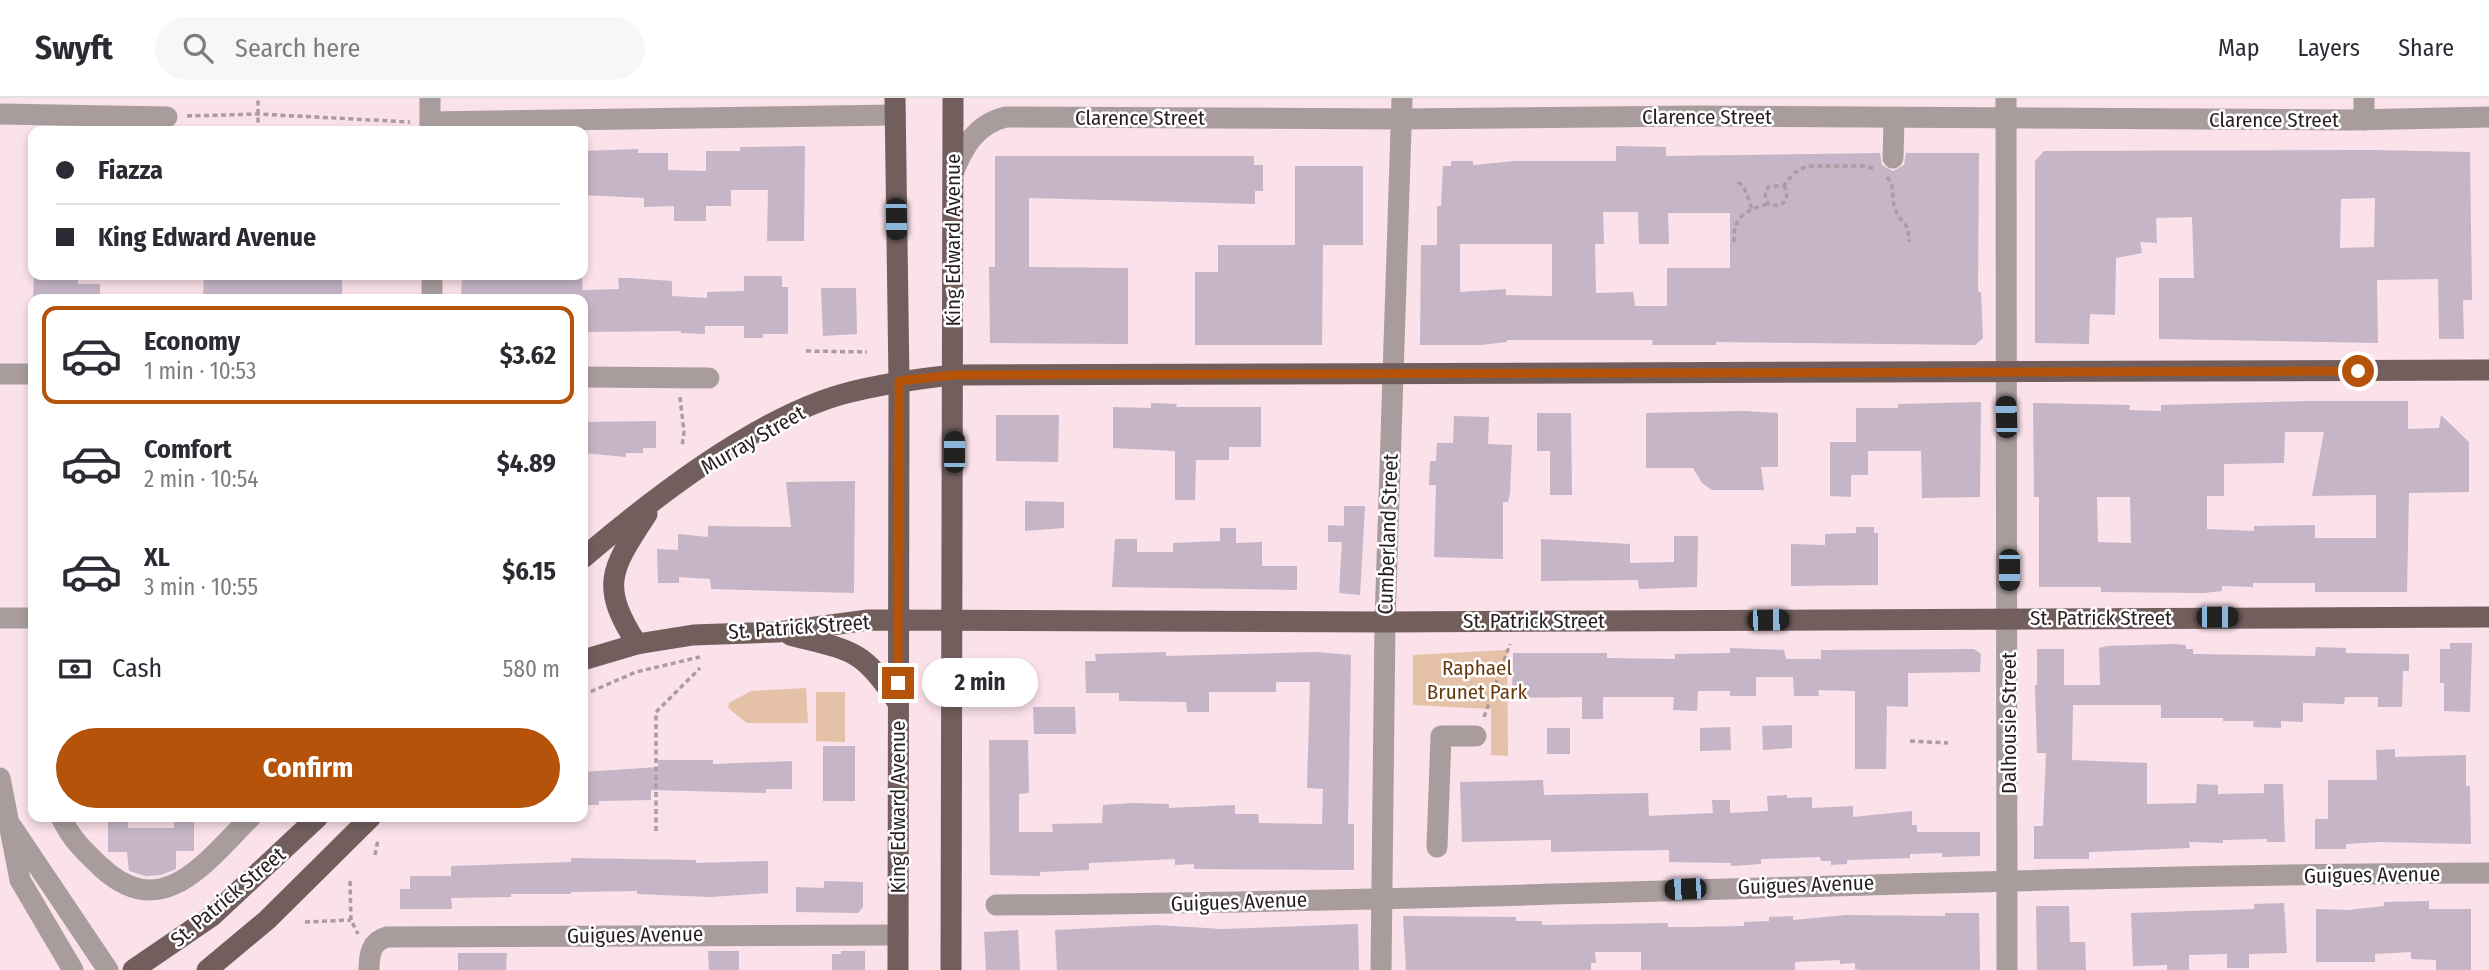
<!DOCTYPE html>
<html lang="en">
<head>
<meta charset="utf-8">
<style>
	body { margin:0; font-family:"Fira Sans Condensed",sans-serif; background:#f7f7f7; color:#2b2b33; height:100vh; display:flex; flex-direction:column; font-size:26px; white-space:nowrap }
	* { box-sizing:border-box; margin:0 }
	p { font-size:23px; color:#7c7c81 }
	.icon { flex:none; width:38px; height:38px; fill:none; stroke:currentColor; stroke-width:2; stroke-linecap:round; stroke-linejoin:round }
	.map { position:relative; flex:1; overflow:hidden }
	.sheet { position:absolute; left:28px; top:196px; width:560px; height:528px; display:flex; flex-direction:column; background:#fff; border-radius:14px; box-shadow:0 4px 10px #0003 }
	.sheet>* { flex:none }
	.banner { position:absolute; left:28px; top:28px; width:560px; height:154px; border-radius:14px; box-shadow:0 4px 10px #0003; display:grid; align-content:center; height:154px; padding:0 28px; background:#fff }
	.end { position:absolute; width:32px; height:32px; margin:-16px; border:9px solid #b45309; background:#fff; box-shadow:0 0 0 4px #fff }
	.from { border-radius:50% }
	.bubble { position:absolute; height:49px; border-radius:24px; background:#fff; box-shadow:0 4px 10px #0003; font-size:23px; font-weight:700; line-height:49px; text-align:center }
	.car { position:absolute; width:21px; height:42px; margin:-21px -10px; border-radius:9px; box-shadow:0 0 5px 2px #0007; background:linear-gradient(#222 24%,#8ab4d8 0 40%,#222 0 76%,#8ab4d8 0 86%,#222 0) }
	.banner b { display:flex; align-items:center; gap:24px; height:66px; font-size:26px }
	.banner b+b { border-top:2px solid #e1e1e2 }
	.banner i { width:18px; height:18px; background:#2b2b33 }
	ul { padding:12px 0 0; list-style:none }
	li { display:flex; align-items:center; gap:21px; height:98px; margin:0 14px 10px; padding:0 14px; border:4px solid transparent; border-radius:14px }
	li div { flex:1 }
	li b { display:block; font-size:26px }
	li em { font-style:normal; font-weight:700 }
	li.on { border-color:#b45309 }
	li>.icon { width:63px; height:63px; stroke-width:1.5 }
	.pay { display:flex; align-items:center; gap:18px; height:77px; padding:0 28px; font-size:26px }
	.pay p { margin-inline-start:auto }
	.action { display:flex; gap:14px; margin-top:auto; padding:14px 28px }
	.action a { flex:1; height:80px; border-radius:42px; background:#b45309; color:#fff; font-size:28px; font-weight:700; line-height:80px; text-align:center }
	header { display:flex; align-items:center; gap:42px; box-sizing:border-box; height:98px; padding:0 35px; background:#fff; border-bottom:2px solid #e1e1e2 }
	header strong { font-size:33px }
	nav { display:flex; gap:38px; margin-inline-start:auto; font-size:24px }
	.search { width:490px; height:63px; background:#f7f7f7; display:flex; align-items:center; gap:18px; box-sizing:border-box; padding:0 24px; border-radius:38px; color:#7c7c81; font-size:26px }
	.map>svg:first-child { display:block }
	.green { fill:#e5c1a7 }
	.building { fill:#c5b5c6; fill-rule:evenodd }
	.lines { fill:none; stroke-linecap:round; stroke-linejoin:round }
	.path { stroke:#ae9aa2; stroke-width:3.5; stroke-dasharray:5 3.5; stroke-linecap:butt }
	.minor { stroke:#a89d9c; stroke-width:21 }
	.major { stroke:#725f5d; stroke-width:21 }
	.route { stroke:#b45309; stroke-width:9 }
	.labels { text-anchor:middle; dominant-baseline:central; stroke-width:5; stroke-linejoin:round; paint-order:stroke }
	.street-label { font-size:21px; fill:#271e22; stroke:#fff }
	.park-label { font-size:21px; fill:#693b11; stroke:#fff }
</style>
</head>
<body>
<header>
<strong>Swyft</strong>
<div class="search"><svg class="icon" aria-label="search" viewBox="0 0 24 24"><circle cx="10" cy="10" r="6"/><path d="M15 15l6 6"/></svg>Search here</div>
<nav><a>Map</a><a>Layers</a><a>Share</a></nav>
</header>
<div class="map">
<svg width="2489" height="872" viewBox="0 0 2489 872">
	<rect width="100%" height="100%" fill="#fae1ea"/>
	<g class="green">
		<polygon points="1507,552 1508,658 1491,657 1491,611 1413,607 1413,557"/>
		<polygon points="806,590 808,625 747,625 728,610 729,605 751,593"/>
		<polygon points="816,594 845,594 845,644 816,643"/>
	</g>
	<g class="building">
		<polygon points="805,48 804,143 767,143 768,92 731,92 731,108 706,108 706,123 674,123 674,108 644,109 644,100 583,97 583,53 638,51 638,55 668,55 668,72 706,73 706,53 740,53 740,49"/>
		<path d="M1616,48L1666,49V58L1880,55L1882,67L1893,73L1904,67L1906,55H1979L1978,193L1981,195L1983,240L1975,247L1716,244V247H1652L1653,242H1507V244L1481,247H1420L1421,147H1437V108H1441L1443,68H1451V63H1473V67L1515,63H1616ZM1603,114H1638L1639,146H1669L1668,115H1730V170H1667V208H1635L1633,194L1596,195L1595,146H1604ZM1460,146H1552V198L1506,197V191L1460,194Z"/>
		<path d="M2373,52L2470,54L2472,202H2463L2464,241H2439L2438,181L2377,182L2378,245L2159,241V180H2194L2192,119L2156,120L2157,145L2140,144L2142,155L2116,160L2115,217L2090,216L2089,246L2035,245V63L2044,53ZM2375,100L2374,149L2340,150L2341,101Z"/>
		<polygon points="995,58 1254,58 1254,67 1263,67 1263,93 1255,93 1255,106 1029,100 1029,169 1128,170 1128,246 990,245 989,169 995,169"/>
		<polygon points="1295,68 1363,68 1363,147 1323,147 1322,247 1195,247 1195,174 1218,174 1218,147 1295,147"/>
		<polygon points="34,177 78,177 78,186 100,186 100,201 33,201"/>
		<polygon points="204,177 342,177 342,201 203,201"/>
		<polygon points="462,177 582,177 583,201 461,201"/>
		<polygon points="744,178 782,178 782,189 788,189 788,236 763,236 763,240 744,240 744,228 705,228 705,236 681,235 681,233 583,234 583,192 619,191 618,180 629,180 672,183 672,198 707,200 707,194 744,193"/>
		<polygon points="821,190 856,190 857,236 823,238"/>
		<path d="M2308,303H2408V331L2439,330L2441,317L2469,344V394L2409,395L2407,494H2315V485H2253V489L2222,488V493L2204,495L2101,494V489H2039V399H2034L2033,305L2130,307L2129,312L2161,313V307ZM2285,334H2324L2312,398L2376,397V440H2315V427L2254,428V433L2207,431V398H2224V366L2284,365ZM2097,399H2130L2131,445L2098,444Z"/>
		<polygon points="1981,304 1980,399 1922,400 1921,353 1868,353 1868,377 1851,377 1851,399 1830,398 1830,344 1856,344 1856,310 1898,310 1898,306"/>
		<polygon points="1151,305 1177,306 1176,309 1261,309 1261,349 1229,349 1229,362 1196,362 1195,402 1175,402 1175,353 1113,350 1113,309 1151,310"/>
		<polygon points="1744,313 1778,315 1778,369 1761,369 1764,392 1712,392 1702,385 1693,370 1646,370 1646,315"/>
		<polygon points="1537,315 1571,315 1572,397 1550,397 1550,353 1537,353"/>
		<polygon points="996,317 1059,317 1058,364 996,363"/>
		<polygon points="1454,318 1489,319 1488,346 1512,347 1510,395 1508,404 1503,404 1503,461 1434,459 1436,387 1429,387 1430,363 1436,363 1437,345 1453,345"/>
		<polygon points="656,323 656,350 643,350 643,355 626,355 626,359 583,355 583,324"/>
		<polygon points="855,383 854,495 711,491 710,481 679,479 679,485 658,485 657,451 678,452 678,436 708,439 708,428 791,429 786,384"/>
		<polygon points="1025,403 1064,404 1064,430 1025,433"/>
		<polygon points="1344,408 1365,408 1360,497 1339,495 1342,444 1328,444 1328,427 1344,428"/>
		<polygon points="1856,429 1874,429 1874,435 1878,435 1878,487 1791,488 1791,446 1825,447 1825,436 1856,435"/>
		<polygon points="1220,430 1236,430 1236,445 1262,444 1262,468 1297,468 1297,492 1112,489 1115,441 1137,441 1137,454 1173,454 1173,445 1220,443"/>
		<polygon points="1674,438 1698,438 1697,489 1639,491 1638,482 1541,483 1541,441 1630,446 1630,465 1674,464"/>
		<polygon points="2450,545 2472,545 2470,614 2444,613 2444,585 2440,585 2440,551 2450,551"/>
		<polygon points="2173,546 2186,547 2186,551 2193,551 2193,556 2315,558 2316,549 2346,550 2346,555 2409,556 2409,573 2403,573 2402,609 2378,609 2378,599 2345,599 2344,606 2303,605 2303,624 2281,623 2281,630 2253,629 2254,623 2223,623 2223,620 2161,620 2161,607 2073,607 2072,662 2147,665 2147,706 2196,705 2197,686 2218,687 2218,696 2264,695 2264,686 2283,686 2285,744 2267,744 2267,741 2223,742 2223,745 2189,744 2190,750 2089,754 2089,761 2034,761 2034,728 2043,728 2046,655 2037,655 2035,587 2037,587 2037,551 2064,551 2064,587 2100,587 2099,550 2107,548"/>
		<polygon points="1730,550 1784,552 1786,561 1821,561 1821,552 1974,551 1981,556 1980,574 1908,575 1908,609 1887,608 1886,671 1855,671 1855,593 1818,592 1819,598 1794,598 1793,579 1756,579 1756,598 1730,598 1730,593 1698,593 1697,613 1673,612 1674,599 1603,599 1603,621 1582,621 1582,599 1512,600 1513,555 1607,555 1607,560 1675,561 1675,556 1730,555"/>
		<polygon points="1166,554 1166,558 1315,554 1351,557 1348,726 1354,726 1354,772 1194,771 1194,766 1175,767 1175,761 1089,765 1089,772 1040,774 1040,778 990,777 989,642 1028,642 1029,695 1019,696 1019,734 1053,734 1052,726 1102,725 1103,707 1133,705 1169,706 1169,710 1235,707 1235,716 1258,716 1259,725 1322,726 1323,691 1307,690 1310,584 1276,584 1276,594 1209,594 1209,614 1187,614 1186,604 1119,603 1119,595 1086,595 1085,563 1096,563 1095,556"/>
		<polygon points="1033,609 1075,609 1076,636 1034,636"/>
		<polygon points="1792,627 1792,650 1763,652 1762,628"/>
		<polygon points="1730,629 1731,652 1700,653 1700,630"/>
		<rect x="1547" y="630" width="23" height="26"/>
		<rect x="823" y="648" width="32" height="55"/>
		<polygon points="2395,651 2395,659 2466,657 2466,688 2470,688 2471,746 2378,744 2346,746 2346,751 2315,751 2315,721 2328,721 2328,682 2377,682 2376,652"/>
		<polygon points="658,662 713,662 713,666 792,663 792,691 766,691 766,695 651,692 651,702 599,703 599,707 583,707 583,674 658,669"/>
		<polygon points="1543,682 1544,697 1648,695 1649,718 1713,715 1712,702 1730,702 1730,715 1768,713 1767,698 1787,697 1787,700 1812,699 1812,710 1853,708 1853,719 1912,713 1912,727 1917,727 1917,734 1980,734 1980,758 1942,759 1942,755 1910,756 1910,760 1847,762 1847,766 1831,767 1831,763 1821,763 1820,759 1761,761 1761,766 1731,768 1731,765 1669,764 1669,752 1551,754 1551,742 1462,744 1460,684"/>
		<polygon points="108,719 128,719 128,730 174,730 174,719 194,719 194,753 176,753 176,771 161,777 146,778 129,773 127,754 108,754"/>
		<polygon points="571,760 696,762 696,765 768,763 768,795 711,799 637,796 637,793 571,794 571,796 511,796 511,799 451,800 452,811 400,811 400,791 410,791 410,778 451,778 451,768 571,764"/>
		<polygon points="824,783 863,784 863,809 858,815 796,814 796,789 824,790"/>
		<polygon points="2429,803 2429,811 2471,811 2471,872 2436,872 2436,862 2411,861 2411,854 2375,856 2375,864 2316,864 2316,811 2348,812 2384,808 2384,804"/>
		<polygon points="2284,805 2287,855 2249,856 2249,870 2227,870 2227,856 2189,857 2189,872 2167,872 2167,867 2133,868 2131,815 2254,811 2254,806"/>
		<polygon points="2036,808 2069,808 2070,844 2085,844 2086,872 2037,872"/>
		<polygon points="1945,815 1979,815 1980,872 1859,872 1855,871 1855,865 1840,866 1840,862 1795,864 1795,872 1641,872 1641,854 1595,854 1596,865 1591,865 1591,872 1406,872 1403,818 1516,819 1516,823 1542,823 1542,827 1668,825 1668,829 1690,829 1744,828 1744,824 1769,823 1769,819 1793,818 1793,822 1846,817 1945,818"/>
		<polygon points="1358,826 1359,872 1057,872 1055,832 1156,827 1222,831"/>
		<polygon points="1018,832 1020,872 986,872 984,834"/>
		<polygon points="708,853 739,853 739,872 709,872"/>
		<polygon points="841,853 865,853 865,872 832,872 832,856 841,856"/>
		<polygon points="458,855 507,855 506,872 458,872"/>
	</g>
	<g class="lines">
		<g class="path">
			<polyline points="187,18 258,16 410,24"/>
			<polyline points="258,33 258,0"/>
			<path d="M1887,79C1896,89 1890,101 1896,113C1903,129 1908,121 1909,144"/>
			<polyline points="1738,84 1744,89 1752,111"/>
			<path d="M1784,87C1788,96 1788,101 1780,108L1768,106L1765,97L1768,89L1784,87L1794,75L1807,68H1862L1875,71"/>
			<path d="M1734,144C1733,119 1745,112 1768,106"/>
			<polyline points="806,253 867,254"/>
			<polyline points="680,299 684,334 682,349"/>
			<polyline points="583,597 636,574 700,559"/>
			<polyline points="1484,619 1510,546"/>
			<polyline points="1910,643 1948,645"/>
			<polyline points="656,733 656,614 700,570"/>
			<polyline points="375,757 378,742"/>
			<polyline points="350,783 351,822 358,836"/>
			<polyline points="305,824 351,822"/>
		</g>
		<g class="minor">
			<polyline points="2006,0 2007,872"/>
			<polyline points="0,16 167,19"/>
			<polyline points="2364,22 2364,0"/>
			<polyline points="430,24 895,17"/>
			<polyline points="430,33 430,0"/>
			<polyline points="1893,60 1894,22"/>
			<path d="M953,75C964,48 976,26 1006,19L1402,21L1700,18L2351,22L2489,19"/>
			<polyline points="432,177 432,201"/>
			<polyline points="0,276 33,276"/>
			<polyline points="583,279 709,280"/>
			<polyline points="0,520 33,520"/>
			<polyline points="0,680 20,782 73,872"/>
			<path d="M61,719C71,741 84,753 101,769C163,827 207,762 251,719"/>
			<polyline points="12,729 108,872"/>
			<polyline points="1437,749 1441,638 1476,638"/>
			<path d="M996,807C1494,804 1991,777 2489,775"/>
			<path d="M369,872C369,857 371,843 387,839L898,837"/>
			<polyline points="1381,872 1385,524 1402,0"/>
		</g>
		<g class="major">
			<polyline points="895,0 899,283 898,872"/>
			<path d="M583,460C652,401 754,321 843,296C880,286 916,281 953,277L2489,272"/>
			<path d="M790,537C852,553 862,550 898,605"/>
			<path d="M637,546C599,487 611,471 647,416"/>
			<polyline points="583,562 637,546 693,537 778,534 868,522 1385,524 2489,519"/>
			<polyline points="133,872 212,818 318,719"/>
			<polyline points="207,872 267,822 371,719"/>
			<polyline points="951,872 953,0"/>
		</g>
	</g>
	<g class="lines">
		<polyline class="route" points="898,585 899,283 953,277 2358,273"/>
	</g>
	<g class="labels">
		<g class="street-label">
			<text x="1707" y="19">Clarence Street</text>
			<text x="1140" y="20">Clarence Street</text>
			<text x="2274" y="22">Clarence Street</text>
			<text transform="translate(953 142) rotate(-90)">King Edward Avenue</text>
			<text transform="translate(753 342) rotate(-30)">Murray Street</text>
			<text transform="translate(1388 436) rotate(-88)">Cumberland Street</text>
			<text x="2101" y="520">St. Patrick Street</text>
			<text x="1534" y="523">St. Patrick Street</text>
			<text transform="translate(799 529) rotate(-4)">St. Patrick Street</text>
			<text transform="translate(2009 625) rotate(-90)">Dalhousie Street</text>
			<text transform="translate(898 709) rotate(-90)">King Edward Avenue</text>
			<text transform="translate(2372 777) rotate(-1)">Guigues Avenue</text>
			<text transform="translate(1806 787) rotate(-2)">Guigues Avenue</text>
			<text transform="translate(228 799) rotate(-40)">St. Patrick Street</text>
			<text transform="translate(1239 804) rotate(-2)">Guigues Avenue</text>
			<text transform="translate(635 837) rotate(-1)">Guigues Avenue</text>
		</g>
		<g class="park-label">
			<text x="1477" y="570">Raphael<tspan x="1477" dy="24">Brunet Park</tspan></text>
		</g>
	</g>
</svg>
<i class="end from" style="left:2358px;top:273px"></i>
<i class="end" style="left:898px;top:585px"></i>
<div class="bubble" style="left:922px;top:560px;width:116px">2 min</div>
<i class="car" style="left:896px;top:121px;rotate:179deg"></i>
<i class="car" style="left:2006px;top:319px;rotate:358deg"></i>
<i class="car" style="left:954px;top:354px;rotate:0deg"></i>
<i class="car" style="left:2009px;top:472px;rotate:180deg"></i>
<i class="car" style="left:2217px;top:519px;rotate:90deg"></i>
<i class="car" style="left:1768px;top:522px;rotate:89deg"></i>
<i class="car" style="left:1685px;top:791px;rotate:268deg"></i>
<div class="banner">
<b><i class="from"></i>Fiazza</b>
<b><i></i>King Edward Avenue</b>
</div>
<section class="sheet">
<ul>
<li class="on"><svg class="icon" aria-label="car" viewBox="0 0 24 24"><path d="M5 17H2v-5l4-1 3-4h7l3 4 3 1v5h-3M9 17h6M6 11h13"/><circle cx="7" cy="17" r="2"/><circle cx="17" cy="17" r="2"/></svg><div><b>Economy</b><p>1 min · 10:53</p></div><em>$3.62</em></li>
<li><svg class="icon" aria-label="car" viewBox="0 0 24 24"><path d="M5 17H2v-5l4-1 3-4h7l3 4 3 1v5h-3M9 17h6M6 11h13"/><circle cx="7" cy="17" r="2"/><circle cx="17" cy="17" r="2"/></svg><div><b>Comfort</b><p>2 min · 10:54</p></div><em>$4.89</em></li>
<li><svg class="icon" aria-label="car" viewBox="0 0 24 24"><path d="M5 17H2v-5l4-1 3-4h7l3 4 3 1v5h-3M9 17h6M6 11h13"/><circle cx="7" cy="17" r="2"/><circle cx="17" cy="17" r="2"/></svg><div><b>XL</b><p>3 min · 10:55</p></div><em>$6.15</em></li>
</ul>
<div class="pay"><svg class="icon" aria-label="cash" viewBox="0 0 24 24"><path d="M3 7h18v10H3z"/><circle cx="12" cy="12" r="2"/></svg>Cash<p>580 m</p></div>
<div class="action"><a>Confirm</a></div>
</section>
</div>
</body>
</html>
